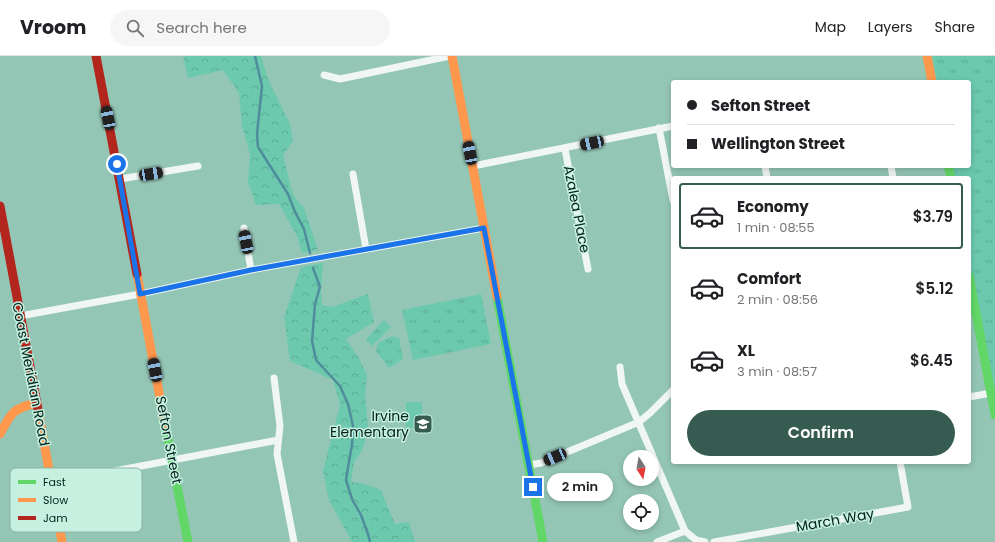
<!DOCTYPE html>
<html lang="en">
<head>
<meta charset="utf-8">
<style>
	body { margin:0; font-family:Poppins,sans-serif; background:#f6f6f6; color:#202124; height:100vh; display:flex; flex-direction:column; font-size:15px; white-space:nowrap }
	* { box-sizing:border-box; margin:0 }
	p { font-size:13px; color:#757577 }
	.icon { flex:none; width:22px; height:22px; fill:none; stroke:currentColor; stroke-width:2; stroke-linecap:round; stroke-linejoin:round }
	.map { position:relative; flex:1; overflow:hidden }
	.side { position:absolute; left:671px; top:120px; width:300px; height:288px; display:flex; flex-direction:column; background:#fff; border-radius:4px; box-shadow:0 2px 6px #0003 }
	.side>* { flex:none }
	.banner { position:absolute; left:671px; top:24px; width:300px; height:88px; border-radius:4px; box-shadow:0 2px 6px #0003; display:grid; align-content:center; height:88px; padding:0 16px; background:#fff }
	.needle { width:26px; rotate:169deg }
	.fabs { position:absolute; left:623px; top:394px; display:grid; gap:8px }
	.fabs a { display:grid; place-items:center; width:36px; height:36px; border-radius:50%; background:#fff; box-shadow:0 2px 6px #0003; font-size:20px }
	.end { position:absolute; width:18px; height:18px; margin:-9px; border:5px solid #1a73e8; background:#fff; box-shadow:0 0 0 2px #fff }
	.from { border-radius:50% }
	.bubble { position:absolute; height:28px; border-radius:14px; background:#fff; box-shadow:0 2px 6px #0003; font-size:13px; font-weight:600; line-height:28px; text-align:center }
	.car { position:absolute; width:12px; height:24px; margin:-12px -6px; border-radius:5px; box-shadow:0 0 3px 1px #0007; background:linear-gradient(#222 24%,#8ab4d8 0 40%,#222 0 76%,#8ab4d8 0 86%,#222 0) }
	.banner b { display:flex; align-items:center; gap:14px; height:38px; font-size:15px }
	.banner b+b { border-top:1px solid #e0e0e0 }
	.banner i { width:10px; height:10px; background:#202124 }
	ul { padding:7px 0 0; list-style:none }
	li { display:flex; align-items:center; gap:12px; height:66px; margin:0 8px 6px; padding:0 8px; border:2px solid transparent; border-radius:4px }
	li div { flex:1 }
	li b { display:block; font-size:15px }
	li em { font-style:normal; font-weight:600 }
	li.current { border-color:#365b51 }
	li>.icon { width:36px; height:36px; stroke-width:1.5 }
	.action { display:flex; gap:8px; margin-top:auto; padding:8px 16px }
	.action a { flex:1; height:46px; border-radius:24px; background:#365b51; color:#fff; font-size:16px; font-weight:600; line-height:46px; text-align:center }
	header { display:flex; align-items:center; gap:24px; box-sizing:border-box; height:56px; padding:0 20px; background:#fff; border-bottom:1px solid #e0e0e0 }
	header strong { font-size:19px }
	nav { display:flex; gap:22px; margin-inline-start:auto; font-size:14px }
	.search { width:280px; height:36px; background:#f6f6f6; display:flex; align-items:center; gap:10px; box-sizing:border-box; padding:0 14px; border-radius:22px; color:#757577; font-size:15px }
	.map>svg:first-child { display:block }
	.green { fill:#6cc9ae }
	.forest { fill:url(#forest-crowns) }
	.park { fill:url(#park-tufts) }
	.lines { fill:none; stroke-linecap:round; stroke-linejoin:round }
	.stream { stroke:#4f8d9d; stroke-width:2.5 }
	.street { stroke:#eff6f4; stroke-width:7 }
	.fast { stroke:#63d668; stroke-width:9 }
	.slow { stroke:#ff974d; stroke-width:9 }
	.jam { stroke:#b3261e; stroke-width:9 }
	.route { stroke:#1a73e8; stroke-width:5 }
	.labels { text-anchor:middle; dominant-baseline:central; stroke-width:3; stroke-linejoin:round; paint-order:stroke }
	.street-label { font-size:14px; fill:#04221a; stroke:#c6f1e1 }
	.poi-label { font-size:14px; fill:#04221a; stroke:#c6f1e1; text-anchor:end }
	.key { fill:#c6f1e1; stroke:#8cb3a5; stroke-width:1 }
	.key-label { font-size:11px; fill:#04221a }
</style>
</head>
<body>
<header>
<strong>Vroom</strong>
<div class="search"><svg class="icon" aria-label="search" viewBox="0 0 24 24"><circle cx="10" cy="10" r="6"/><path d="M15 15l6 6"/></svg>Search here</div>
<nav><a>Map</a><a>Layers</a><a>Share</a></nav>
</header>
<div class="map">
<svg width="995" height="486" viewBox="0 0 995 486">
	<defs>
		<pattern id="forest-crowns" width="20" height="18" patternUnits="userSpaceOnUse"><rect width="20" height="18" fill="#6cc9ae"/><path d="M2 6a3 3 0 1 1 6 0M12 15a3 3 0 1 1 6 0" fill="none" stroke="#5cac95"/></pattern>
		<pattern id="park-tufts" width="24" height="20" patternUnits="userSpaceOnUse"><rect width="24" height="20" fill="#6cc9ae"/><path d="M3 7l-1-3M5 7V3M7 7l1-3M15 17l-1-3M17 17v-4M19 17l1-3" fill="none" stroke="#5cac95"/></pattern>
	</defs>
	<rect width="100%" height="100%" fill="#94c6b6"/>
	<rect class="green" x="406" y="346" width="16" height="26"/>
	<g class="forest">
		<polygon points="183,0 261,0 268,23 290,68 293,85 283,99 293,139 304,152 318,194 302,197 297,180 279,148 256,149 248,126 250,99 242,70 239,37 223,14 188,22"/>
		<polygon points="323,207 321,235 322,249 332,251 368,238 374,266 346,283 358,301 367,319 365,339 368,370 363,393 354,406 351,426 365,428 381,434 395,468 409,466 415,486 352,486 329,444 323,415 340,349 333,324 290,305 284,261 301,211"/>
	</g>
	<g class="park">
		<polygon points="932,0 995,0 995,342 969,201 969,122 955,122 952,110 969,110 969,26 937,26"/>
		<polygon points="481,238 491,288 413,304 402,254"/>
		<polygon points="384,264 391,271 372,290 366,283"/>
		<polygon points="392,280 399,282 403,303 389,312 376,295 378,287"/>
	</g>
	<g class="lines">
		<g class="stream">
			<polyline points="255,0 262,30 257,78 258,91 288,138 295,156 304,173 310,197"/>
			<polyline points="313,212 320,231 315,248 312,285 316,304 340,330 348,348 353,370 352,389 349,405 346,424 352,443 361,459 368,478 370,486"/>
		</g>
		<g class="street">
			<polyline points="324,19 340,23 450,0"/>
			<polyline points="659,72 673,144"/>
			<polyline points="565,93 588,213"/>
			<polyline points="473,110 673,70"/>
			<polyline points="765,110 767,122"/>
			<polyline points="891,110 893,122"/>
			<polyline points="353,118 366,193"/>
			<polyline points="120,123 198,110"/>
			<polyline points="244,172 251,214"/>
			<polyline points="20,260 140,238 251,214 484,172"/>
			<polyline points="620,311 622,328 685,475 696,484 705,486"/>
			<polyline points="274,322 280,370 277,398 294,486"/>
			<polyline points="969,341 991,337"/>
			<polyline points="529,409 541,407 639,366 650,357 673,334"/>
			<polyline points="52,427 278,384"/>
			<polyline points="657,486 685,475"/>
			<polyline points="714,486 908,451 900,406"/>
		</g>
		<g class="fast">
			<polyline points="948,110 951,122"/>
			<polyline points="969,220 995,359"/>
			<polyline points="497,241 543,486"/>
			<polyline points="165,369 188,486"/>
		</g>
		<g class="slow">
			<polyline points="452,0 497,241"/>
			<polyline points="927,0 932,26"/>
			<polyline points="137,218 165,369"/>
			<polyline points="39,359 62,486"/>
			<path d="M0,378C11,357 13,352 37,347"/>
		</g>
		<g class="jam">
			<polyline points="96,0 137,218"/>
			<polyline points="0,150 39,359"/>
		</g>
	</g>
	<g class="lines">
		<polyline class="route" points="117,108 140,238 251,214 484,172 533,431"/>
	</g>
	<defs>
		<g id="school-square" transform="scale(1)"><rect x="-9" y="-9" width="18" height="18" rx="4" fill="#365b51" stroke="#c6f1e1"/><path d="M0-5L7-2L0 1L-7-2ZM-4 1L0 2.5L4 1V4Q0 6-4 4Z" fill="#fff"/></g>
	</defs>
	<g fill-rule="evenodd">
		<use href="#school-square" x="423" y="368"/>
	</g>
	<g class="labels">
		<g class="street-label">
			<text transform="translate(577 153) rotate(79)">Azalea Place</text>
			<text transform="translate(31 318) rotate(79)">Coast Meridian Road</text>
			<text transform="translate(169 384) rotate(79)">Sefton Street</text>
			<text transform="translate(835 464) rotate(-10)">March Way</text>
		</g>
		<g class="poi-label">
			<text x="409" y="360">Irvine<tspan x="409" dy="16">Elementary</tspan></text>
		</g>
	</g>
	<rect x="10" y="412" width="132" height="64" rx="6" class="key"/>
	<rect x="18" y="424" width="18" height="4" fill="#63d668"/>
	<rect x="18" y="442" width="18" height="4" fill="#ff974d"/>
	<rect x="18" y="460" width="18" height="4" fill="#b3261e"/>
	<g class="key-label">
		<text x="43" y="430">Fast</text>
		<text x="43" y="448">Slow</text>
		<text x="43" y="466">Jam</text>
	</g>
</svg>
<div class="fabs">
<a><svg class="needle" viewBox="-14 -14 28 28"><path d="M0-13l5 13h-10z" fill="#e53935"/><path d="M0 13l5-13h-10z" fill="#757577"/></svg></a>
<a><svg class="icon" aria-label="locate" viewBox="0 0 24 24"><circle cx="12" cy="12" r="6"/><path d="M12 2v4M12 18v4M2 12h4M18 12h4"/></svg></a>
</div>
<i class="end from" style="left:117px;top:108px"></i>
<i class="end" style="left:533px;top:431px"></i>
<div class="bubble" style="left:547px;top:417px;width:66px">2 min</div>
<i class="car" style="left:108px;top:62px;rotate:349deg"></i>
<i class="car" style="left:592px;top:87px;rotate:258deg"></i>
<i class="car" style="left:470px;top:97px;rotate:349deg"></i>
<i class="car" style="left:151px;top:118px;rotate:81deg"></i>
<i class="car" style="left:246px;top:186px;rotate:349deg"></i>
<i class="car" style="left:155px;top:314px;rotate:349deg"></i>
<i class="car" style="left:555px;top:401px;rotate:247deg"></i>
<div class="banner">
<b><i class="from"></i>Sefton Street</b>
<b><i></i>Wellington Street</b>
</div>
<section class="side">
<ul>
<li class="current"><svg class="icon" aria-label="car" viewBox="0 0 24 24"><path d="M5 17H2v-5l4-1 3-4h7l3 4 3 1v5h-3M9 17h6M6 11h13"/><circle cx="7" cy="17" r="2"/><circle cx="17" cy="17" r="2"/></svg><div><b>Economy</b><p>1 min · 08:55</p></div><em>$3.79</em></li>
<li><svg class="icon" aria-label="car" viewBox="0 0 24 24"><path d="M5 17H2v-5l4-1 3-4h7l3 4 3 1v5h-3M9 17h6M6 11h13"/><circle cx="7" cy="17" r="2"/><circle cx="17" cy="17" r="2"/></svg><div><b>Comfort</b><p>2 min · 08:56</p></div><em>$5.12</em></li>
<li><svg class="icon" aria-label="car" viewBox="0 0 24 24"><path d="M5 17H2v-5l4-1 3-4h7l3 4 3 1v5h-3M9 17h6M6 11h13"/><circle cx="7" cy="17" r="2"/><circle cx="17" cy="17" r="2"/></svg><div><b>XL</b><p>3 min · 08:57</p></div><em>$6.45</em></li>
</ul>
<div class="action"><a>Confirm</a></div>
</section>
</div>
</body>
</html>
